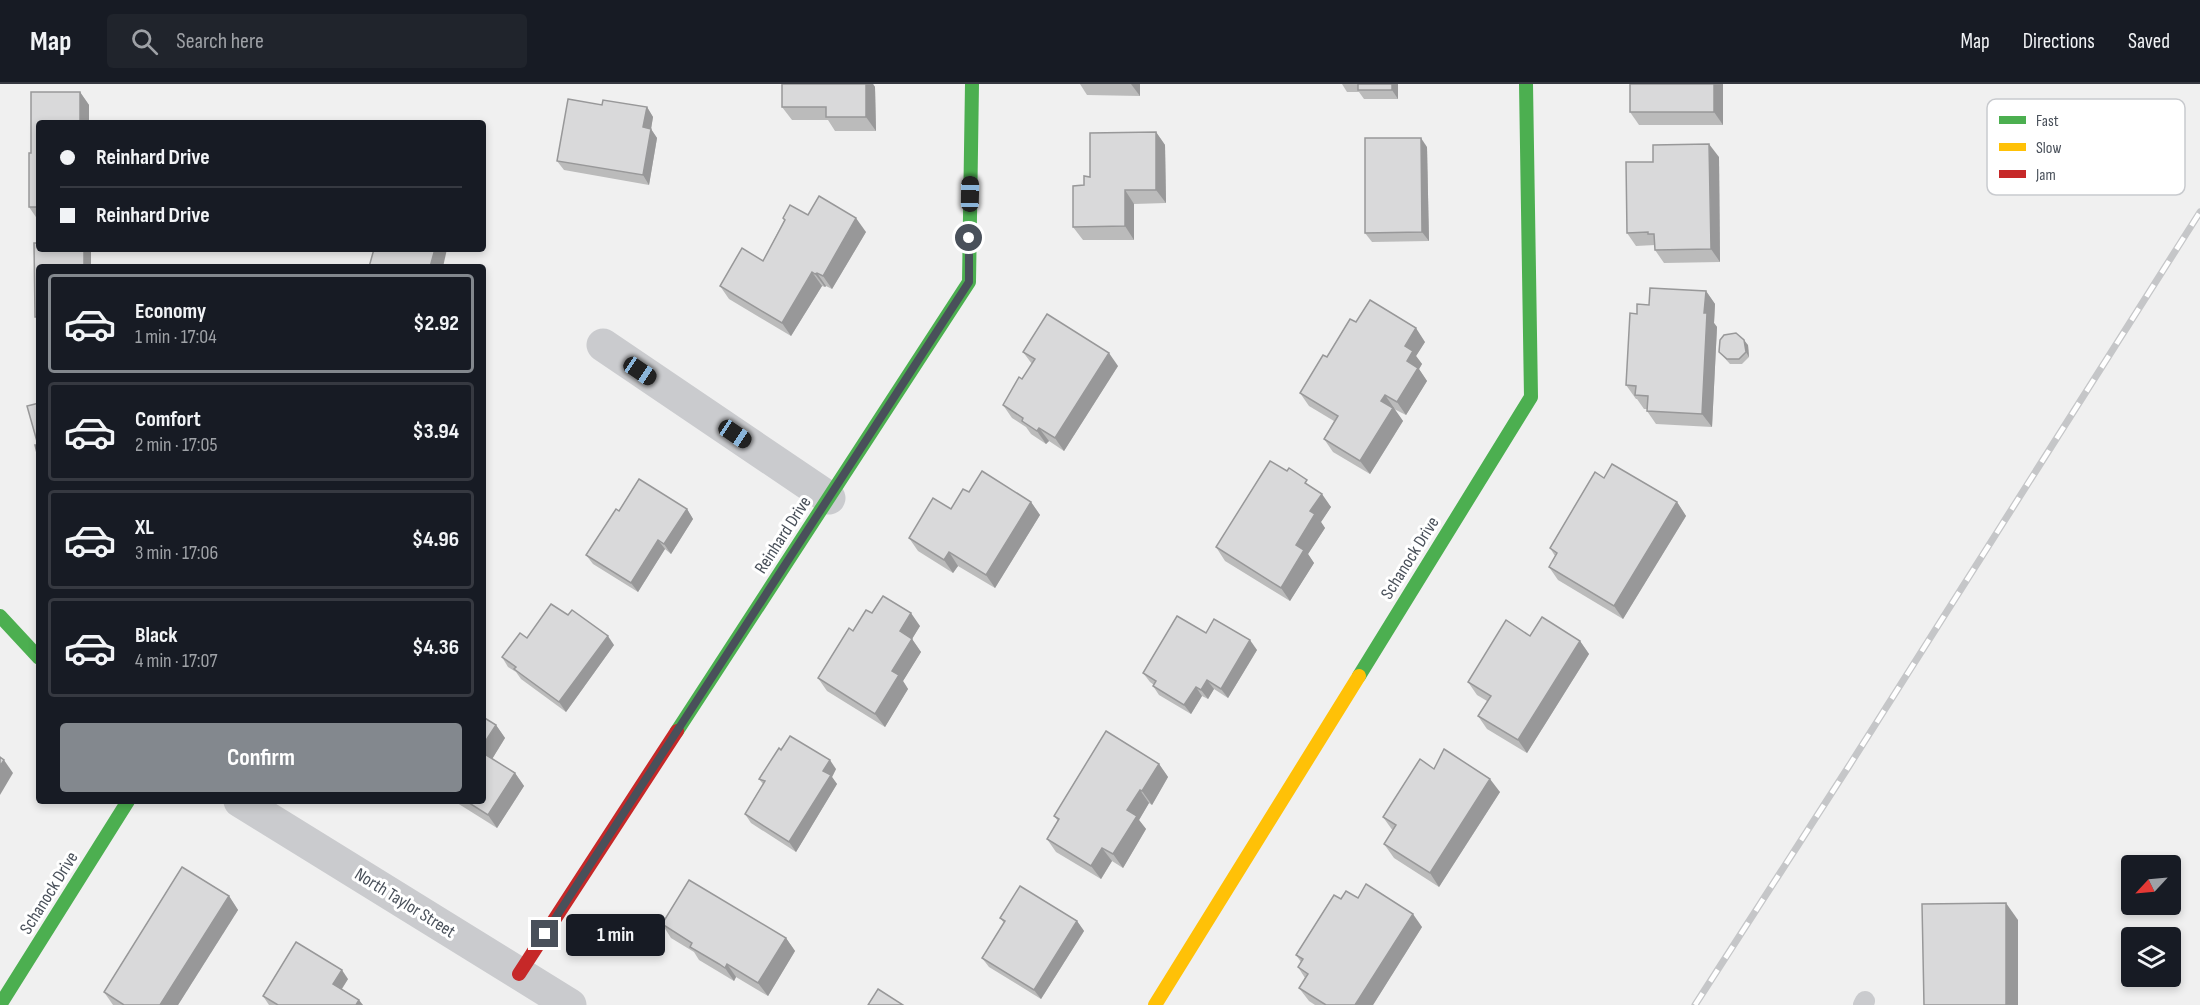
<!DOCTYPE html>
<html lang="en">
<head>
<meta charset="utf-8">
<style>
	body { margin:0; font-family:"Sofia Sans Condensed",sans-serif; background:#20242c; color:#f1f3f6; height:100vh; display:flex; flex-direction:column; font-size:22px; white-space:nowrap }
	* { box-sizing:border-box; margin:0 }
	p { font-size:20px; color:#9ea1a6 }
	.icon { flex:none; width:33px; height:33px; fill:none; stroke:currentColor; stroke-width:2; stroke-linecap:round; stroke-linejoin:round }
	.map { position:relative; flex:1; overflow:hidden }
	.panel { position:absolute; left:36px; top:180px; width:450px; height:540px; display:flex; flex-direction:column; background:#171b24; border-radius:6px; box-shadow:0 3px 9px #0003 }
	.panel>* { flex:none }
	.guide { position:absolute; left:36px; top:36px; width:450px; height:132px; border-radius:6px; box-shadow:0 3px 9px #0003; display:grid; align-content:center; height:132px; padding:0 24px; background:#171b24 }
	.needle { width:39px; rotate:244deg }
	.tools { position:absolute; left:2121px; top:771px; display:grid; gap:12px }
	.tools a { display:grid; place-items:center; width:60px; height:60px; border-radius:6px; background:#171b24; box-shadow:0 3px 9px #0003; font-size:30px }
	.end { position:absolute; width:27px; height:27px; margin:-14px; border:8px solid #49505a; background:#fff; box-shadow:0 0 0 3px #fff }
	.from { border-radius:50% }
	.bubble { position:absolute; height:42px; border-radius:6px; background:#171b24; box-shadow:0 3px 9px #0003; font-size:20px; font-weight:700; line-height:42px; text-align:center }
	.car { position:absolute; width:18px; height:36px; margin:-18px -9px; border-radius:8px; box-shadow:0 0 4px 2px #0007; background:linear-gradient(#222 24%,#8ab4d8 0 40%,#222 0 76%,#8ab4d8 0 86%,#222 0) }
	.guide b { display:flex; align-items:center; gap:21px; height:57px; font-size:22px }
	.guide b+b { border-top:2px solid #363941 }
	.guide i { width:15px; height:15px; background:#f1f3f6 }
	ul { padding:10px 0 0; list-style:none }
	li { display:flex; align-items:center; gap:18px; height:99px; margin:0 12px 9px; padding:0 12px; border:3px solid #363941; border-radius:6px }
	li div { flex:1 }
	li b { display:block; font-size:22px }
	li em { font-style:normal; font-weight:700 }
	li.selected { border-color:#83888e }
	li>.icon { width:54px; height:54px; stroke-width:1.5 }
	.primary-button { display:flex; gap:12px; margin-top:auto; padding:12px 24px }
	.primary-button a { flex:1; height:69px; border-radius:6px; background:#83888e; color:#fff; font-size:24px; font-weight:700; line-height:69px; text-align:center }
	header { display:flex; align-items:center; gap:36px; box-sizing:border-box; height:84px; padding:0 30px; background:#171b24; border-bottom:2px solid #363941 }
	header strong { font-size:28px }
	nav { display:flex; gap:33px; margin-inline-start:auto; font-size:21px }
	.search { width:420px; height:54px; background:#20242c; display:flex; align-items:center; gap:15px; box-sizing:border-box; padding:0 21px; border-radius:6px; color:#9ea1a6; font-size:22px }
	.map>svg:first-child { display:block }
	.lines { fill:none; stroke-linecap:round; stroke-linejoin:round }
	.lane { stroke:#cacbce; stroke-width:20 }
	.street { stroke:#cacbce; stroke-width:33 }
	.fast { stroke:#4caf50; stroke-width:14 }
	.slow { stroke:#ffc107; stroke-width:14 }
	.jam { stroke:#c62828; stroke-width:14 }
	.rail-casing { stroke:#c5c6c8; stroke-width:7 }
	.rail { stroke:#fff; stroke-width:4.5; stroke-dasharray:14; stroke-linecap:butt }
	.wall { fill:#bbb }
	.shaded-wall { fill:#989899 }
	.building { fill:#d9d9da; stroke:#989899; stroke-width:1.5 }
	.route { stroke:#49505a; stroke-width:8 }
	.labels { text-anchor:middle; dominant-baseline:central; stroke-width:6; stroke-linejoin:round; paint-order:stroke }
	.street-label { font-size:18px; fill:#49505a; stroke:#fff }
	.key { fill:#fff; stroke:#c8cace; stroke-width:1.5 }
	.key-label { font-size:16px; fill:#49505a }
</style>
</head>
<body>
<header>
<strong>Map</strong>
<div class="search"><svg class="icon" aria-label="search" viewBox="0 0 24 24"><circle cx="10" cy="10" r="6"/><path d="M15 15l6 6"/></svg>Search here</div>
<nav><a>Map</a><a>Directions</a><a>Saved</a></nav>
</header>
<div class="map">
<svg width="2200" height="921" viewBox="0 0 2200 921">
	<rect width="100%" height="100%" fill="#f0f0f0"/>
	<g class="lines">
		<polyline class="lane" points="1863,921 1865,917"/>
		<g class="street">
			<polyline points="603,261 829,414"/>
			<polyline points="240,717 570,921"/>
		</g>
		<g class="fast">
			<polyline points="0,532 39,574"/>
			<polyline points="1359,592 1531,313 1526,0"/>
			<polyline points="677,647 969,198 972,0"/>
			<polyline points="0,921 128,717"/>
		</g>
		<polyline class="slow" points="1155,921 1359,592"/>
		<polyline class="jam" points="519,890 677,647"/>
		<g class="rail-casing">
			<polyline id="rail" points="1695,921 1849,682 2200,128"/>
		</g>
		<use href="#rail" class="rail"/>
	</g>
	<g class="wall">
		<polygon points="782,0 873,0 875,3 876,47 835,47 828,36 792,36 782,23"/>
		<polygon points="1080,0 1140,0 1140,12 1087,11"/>
		<polygon points="1342,0 1398,0 1398,15 1364,15 1359,8 1347,8"/>
		<polygon points="1723,0 1723,41 1639,41 1630,28"/>
		<polygon points="31,8 80,8 89,21 89,39 39,39 39,136 38,136 29,123 29,69 31,69"/>
		<polygon points="602,21 647,23 653,33 651,45 657,54 649,101 564,86 557,77"/>
		<polygon points="1156,48 1165,61 1166,119 1134,120 1134,156 1083,156 1073,143 1084,101 1090,93"/>
		<polygon points="1427,63 1429,157 1372,158 1365,149"/>
		<polygon points="1719,73 1720,178 1664,179 1655,166 1655,161 1636,162 1627,149 1653,78"/>
		<polygon points="808,131 866,148 832,205 826,202 825,203 822,202 791,252 729,215 720,202 763,177 784,136 783,134"/>
		<polygon points="1706,207 1715,220 1714,239 1717,243 1712,343 1656,340 1647,327 1647,325 1644,325 1637,315 1636,315 1626,301 1649,221"/>
		<polygon points="1356,238 1425,258 1416,272 1422,280 1419,285 1427,297 1406,331 1394,325 1403,337 1370,390 1333,368 1324,355 1334,337 1309,322 1300,309"/>
		<polygon points="1748,261 1749,273 1742,280 1730,280 1719,268"/>
		<polygon points="1023,268 1118,282 1064,367 1049,357 1046,360 1031,350 1026,343 1012,334 1003,321 1022,295 1032,280"/>
		<polygon points="1604,394 1677,418 1686,432 1623,535 1558,496 1549,483 1555,472 1550,464"/>
		<polygon points="1313,404 1331,423 1321,438 1325,444 1308,470 1314,479 1290,517 1225,477 1216,463"/>
		<polygon points="969,408 1031,418 1040,431 995,504 958,482 953,489 918,467 909,454 951,425"/>
		<polygon points="687,425 693,435 671,470 665,465 638,508 593,480 586,471 619,427"/>
		<polygon points="872,529 920,542 912,555 921,568 903,597 908,605 885,643 827,607 818,594 853,547"/>
		<polygon points="1206,549 1257,566 1228,614 1214,605 1208,615 1202,612 1191,630 1159,611 1153,602 1154,601 1150,598 1143,589"/>
		<polygon points="527,554 614,561 566,628 521,595 516,588 508,583 502,573"/>
		<polygon points="1580,557 1589,570 1527,669 1487,645 1478,632 1487,617 1477,611 1468,598"/>
		<polygon points="496,641 505,654 492,675 515,689 524,702 497,744 454,717 483,717"/>
		<polygon points="781,666 836,685 832,693 837,700 796,768 751,739 745,730 763,700 759,695"/>
		<polygon points="1159,680 1168,693 1152,721 1149,719 1139,736 1146,745 1123,784 1112,777 1101,795 1056,768 1047,755 1058,737 1054,732"/>
		<polygon points="1434,685 1500,708 1439,803 1394,774 1384,760 1393,747 1383,733"/>
		<polygon points="229,812 238,826 178,921 113,921 104,908"/>
		<polygon points="1358,814 1422,843 1373,921 1315,921 1309,917 1299,904 1305,894 1298,883 1301,878 1296,871 1341,815"/>
		<polygon points="1000,834 1077,837 1084,847 1041,915 989,883 982,874 1004,839"/>
		<polygon points="662,840 786,854 795,867 768,912 736,893 734,897 699,876 694,868 671,854"/>
		<polygon points="348,895 342,905 363,921 269,921 263,912"/>
	</g>
	<g class="shaded-wall">
		<polygon points="866,0 873,0 875,3 876,47 866,33"/>
		<polygon points="1131,0 1140,0 1140,12"/>
		<polygon points="1392,0 1398,0 1398,15 1392,6"/>
		<polygon points="1714,0 1723,0 1723,41 1714,28"/>
		<polygon points="80,8 89,21 89,39 80,39"/>
		<polygon points="647,23 653,33 651,45 657,54 649,101 643,91 643,43"/>
		<polygon points="1156,48 1165,61 1166,119 1156,106"/>
		<polygon points="1421,54 1427,63 1429,157 1422,148"/>
		<polygon points="1709,60 1719,73 1720,178 1711,165"/>
		<polygon points="1125,106 1134,120 1134,156 1125,142"/>
		<polygon points="856,134 866,148 832,205 823,192"/>
		<polygon points="84,165 89,165 91,168 91,183 84,183"/>
		<polygon points="435,165 447,165 443,183 430,183"/>
		<polygon points="812,188 822,202 791,252 782,239"/>
		<polygon points="817,189 826,202 825,203 815,190"/>
		<polygon points="1706,207 1715,220 1714,239 1717,243 1712,343 1702,330 1704,229"/>
		<polygon points="1416,244 1425,258 1416,272 1422,280 1419,285 1427,297 1406,331 1397,318 1405,262"/>
		<polygon points="1744,256 1748,261 1749,273 1746,268"/>
		<polygon points="1109,269 1118,282 1064,367 1055,354"/>
		<polygon points="1385,311 1403,337 1370,390 1360,377 1381,317"/>
		<polygon points="1039,344 1049,357 1046,360 1037,347"/>
		<polygon points="1322,410 1331,423 1321,438 1325,444 1308,470 1314,479 1290,517 1281,504 1296,461 1310,427"/>
		<polygon points="1031,418 1040,431 995,504 986,491"/>
		<polygon points="1677,418 1686,432 1623,535 1614,522"/>
		<polygon points="687,425 693,435 671,470 664,460"/>
		<polygon points="658,456 665,465 638,508 631,499"/>
		<polygon points="949,468 958,482 953,489 944,476"/>
		<polygon points="911,529 920,542 912,555 921,568 903,597 908,605 885,643 875,630 892,587 900,547"/>
		<polygon points="608,552 614,561 566,628 559,618"/>
		<polygon points="1250,556 1257,566 1228,614 1221,605"/>
		<polygon points="1580,557 1589,570 1527,669 1518,656"/>
		<polygon points="1207,596 1214,605 1208,615 1201,606"/>
		<polygon points="1196,603 1202,612 1191,630 1184,621"/>
		<polygon points="496,641 505,654 489,680 483,671 483,661"/>
		<polygon points="4,676 13,689 0,711 0,682"/>
		<polygon points="830,676 836,685 832,693 837,700 796,768 789,758 823,687"/>
		<polygon points="1159,680 1168,693 1152,721 1142,707"/>
		<polygon points="515,689 524,702 497,744 488,731"/>
		<polygon points="1490,695 1500,708 1439,803 1430,789"/>
		<polygon points="1140,706 1149,719 1139,736 1146,745 1123,784 1113,770 1127,726"/>
		<polygon points="1102,764 1112,777 1101,795 1091,782"/>
		<polygon points="229,812 238,826 178,921 160,921"/>
		<polygon points="2006,819 2018,836 2018,921 2006,921"/>
		<polygon points="1413,830 1422,843 1373,921 1355,921"/>
		<polygon points="1077,837 1084,847 1041,915 1034,906"/>
		<polygon points="786,854 795,867 768,912 758,899"/>
		<polygon points="727,880 736,893 734,897 725,884"/>
		<polygon points="342,886 348,895 339,909 333,900"/>
		<polygon points="359,916 363,921 356,921"/>
	</g>
	<g class="building">
		<polygon points="782,0 866,0 866,33 826,33 826,23 782,23"/>
		<rect x="1358" y="0" width="34" height="6"/>
		<rect x="1630" y="0" width="84" height="28"/>
		<polygon points="31,8 80,8 80,39 39,39 39,123 29,123 29,69 31,69"/>
		<polygon points="568,15 602,21 603,16 647,23 643,43 651,45 643,91 557,77"/>
		<polygon points="1156,48 1156,106 1125,106 1125,142 1073,143 1073,102 1084,101 1084,92 1090,93 1090,49"/>
		<polygon points="1365,54 1421,54 1422,148 1365,149"/>
		<polygon points="1709,60 1711,165 1655,166 1654,150 1648,150 1648,148 1627,149 1626,78 1653,78 1653,61"/>
		<polygon points="819,112 856,134 823,192 817,189 815,190 812,188 782,239 720,202 742,164 763,177 785,136 783,134 790,121 808,131"/>
		<polygon points="34,159 39,159 39,165 84,165 84,183 39,183 39,233 35,233"/>
		<polygon points="374,165 435,165 430,183 369,183"/>
		<polygon points="1650,204 1706,207 1704,229 1707,229 1702,330 1647,327 1648,312 1635,311 1636,302 1626,301 1630,229 1637,230 1637,220 1649,221"/>
		<polygon points="1370,216 1416,244 1405,262 1413,267 1407,277 1418,284 1397,318 1385,311 1381,317 1393,324 1360,377 1324,355 1338,332 1300,309 1323,271 1327,273 1350,235 1356,238"/>
		<polygon points="1047,230 1109,269 1055,354 1039,344 1037,347 1022,337 1023,334 1003,321 1019,293 1022,295 1035,275 1023,268"/>
		<polygon points="1736,249 1744,256 1746,268 1739,275 1727,275 1719,268 1720,256 1724,251"/>
		<polygon points="39,319 39,377 35,361 38,361 27,322"/>
		<polygon points="1270,377 1287,387 1289,384 1307,396 1305,399 1322,410 1310,427 1315,430 1296,461 1304,466 1281,504 1216,463"/>
		<polygon points="1612,380 1677,418 1614,522 1549,483 1557,469 1550,464 1595,388 1604,394"/>
		<polygon points="982,387 1031,418 986,491 949,468 944,476 909,454 933,414 951,425 963,405 969,408"/>
		<polygon points="639,395 687,425 664,460 658,456 631,499 586,471 616,425 619,427"/>
		<polygon points="883,512 911,529 900,547 912,555 892,587 899,591 875,630 818,594 849,544 853,547 866,526 872,529"/>
		<polygon points="551,520 568,531 572,526 608,552 559,618 514,585 516,583 502,573 520,549 527,554"/>
		<polygon points="1177,532 1206,549 1214,535 1250,556 1221,605 1207,596 1201,606 1196,603 1184,621 1153,602 1156,597 1143,589"/>
		<polygon points="1542,533 1580,557 1518,656 1478,632 1491,612 1468,598 1506,536 1530,552"/>
		<polygon points="483,633 496,641 483,661"/>
		<polygon points="1106,647 1159,680 1142,707 1140,706 1127,726 1137,732 1113,770 1102,764 1091,782 1047,755 1059,735 1054,732"/>
		<polygon points="790,652 830,676 823,687 831,691 789,758 745,730 765,697 759,695 779,664 781,666"/>
		<polygon points="1444,665 1490,695 1430,789 1384,760 1396,741 1383,733 1420,675 1434,685"/>
		<polygon points="483,669 515,689 488,731 466,717 483,717"/>
		<polygon points="0,673 4,676 0,682"/>
		<polygon points="182,783 229,812 160,921 124,921 104,908"/>
		<polygon points="689,796 786,854 758,899 727,880 725,884 719,880 690,863 692,859 662,840"/>
		<polygon points="1366,800 1413,830 1355,921 1326,921 1299,904 1308,890 1298,883 1303,875 1296,871 1334,811 1341,815 1346,807 1358,814"/>
		<polygon points="1020,802 1077,837 1034,906 982,874 1005,837 1000,834"/>
		<polygon points="2006,819 2006,921 1924,921 1922,820"/>
		<polygon points="296,858 342,886 333,900 359,916 356,921 278,921 263,912"/>
		<polygon points="878,905 903,921 868,921"/>
	</g>
	<g class="lines">
		<polyline class="route" points="545,850 969,198 969,154"/>
	</g>
	<g class="labels">
		<g class="street-label">
			<text transform="translate(783 451) rotate(-57)">Reinhard Drive</text>
			<text transform="translate(1410 474) rotate(-58)">Schanock Drive</text>
			<text transform="translate(49 809) rotate(-58)">Schanock Drive</text>
			<text transform="translate(405 819) rotate(32)">North Taylor Street</text>
		</g>
	</g>
	<rect x="1987" y="15" width="198" height="96" rx="9" class="key"/>
	<rect x="1999" y="32" width="27" height="8" fill="#4caf50"/>
	<rect x="1999" y="59" width="27" height="8" fill="#ffc107"/>
	<rect x="1999" y="86" width="27" height="8" fill="#c62828"/>
	<g class="key-label">
		<text x="2036" y="42">Fast</text>
		<text x="2036" y="69">Slow</text>
		<text x="2036" y="96">Jam</text>
	</g>
</svg>
<div class="tools">
<a><svg class="needle" viewBox="-14 -14 28 28"><path d="M0-13l5 13h-10z" fill="#e53935"/><path d="M0 13l5-13h-10z" fill="#9ea1a6"/></svg></a>
<a><svg class="icon" aria-label="layers" viewBox="0 0 24 24"><path d="M12 4l9 5-9 5-9-5zM3 14l9 5 9-5"/></svg></a>
</div>
<i class="end from" style="left:969px;top:154px"></i>
<i class="end" style="left:545px;top:850px"></i>
<div class="bubble" style="left:566px;top:830px;width:99px">1 min</div>
<i class="car" style="left:970px;top:110px;rotate:1deg"></i>
<i class="car" style="left:640px;top:287px;rotate:124deg"></i>
<i class="car" style="left:735px;top:350px;rotate:124deg"></i>
<div class="guide">
<b><i class="from"></i>Reinhard Drive</b>
<b><i></i>Reinhard Drive</b>
</div>
<section class="panel">
<ul>
<li class="selected"><svg class="icon" aria-label="car" viewBox="0 0 24 24"><path d="M5 17H2v-5l4-1 3-4h7l3 4 3 1v5h-3M9 17h6M6 11h13"/><circle cx="7" cy="17" r="2"/><circle cx="17" cy="17" r="2"/></svg><div><b>Economy</b><p>1 min · 17:04</p></div><em>$2.92</em></li>
<li><svg class="icon" aria-label="car" viewBox="0 0 24 24"><path d="M5 17H2v-5l4-1 3-4h7l3 4 3 1v5h-3M9 17h6M6 11h13"/><circle cx="7" cy="17" r="2"/><circle cx="17" cy="17" r="2"/></svg><div><b>Comfort</b><p>2 min · 17:05</p></div><em>$3.94</em></li>
<li><svg class="icon" aria-label="car" viewBox="0 0 24 24"><path d="M5 17H2v-5l4-1 3-4h7l3 4 3 1v5h-3M9 17h6M6 11h13"/><circle cx="7" cy="17" r="2"/><circle cx="17" cy="17" r="2"/></svg><div><b>XL</b><p>3 min · 17:06</p></div><em>$4.96</em></li>
<li><svg class="icon" aria-label="car" viewBox="0 0 24 24"><path d="M5 17H2v-5l4-1 3-4h7l3 4 3 1v5h-3M9 17h6M6 11h13"/><circle cx="7" cy="17" r="2"/><circle cx="17" cy="17" r="2"/></svg><div><b>Black</b><p>4 min · 17:07</p></div><em>$4.36</em></li>
</ul>
<div class="primary-button"><a>Confirm</a></div>
</section>
</div>
</body>
</html>
